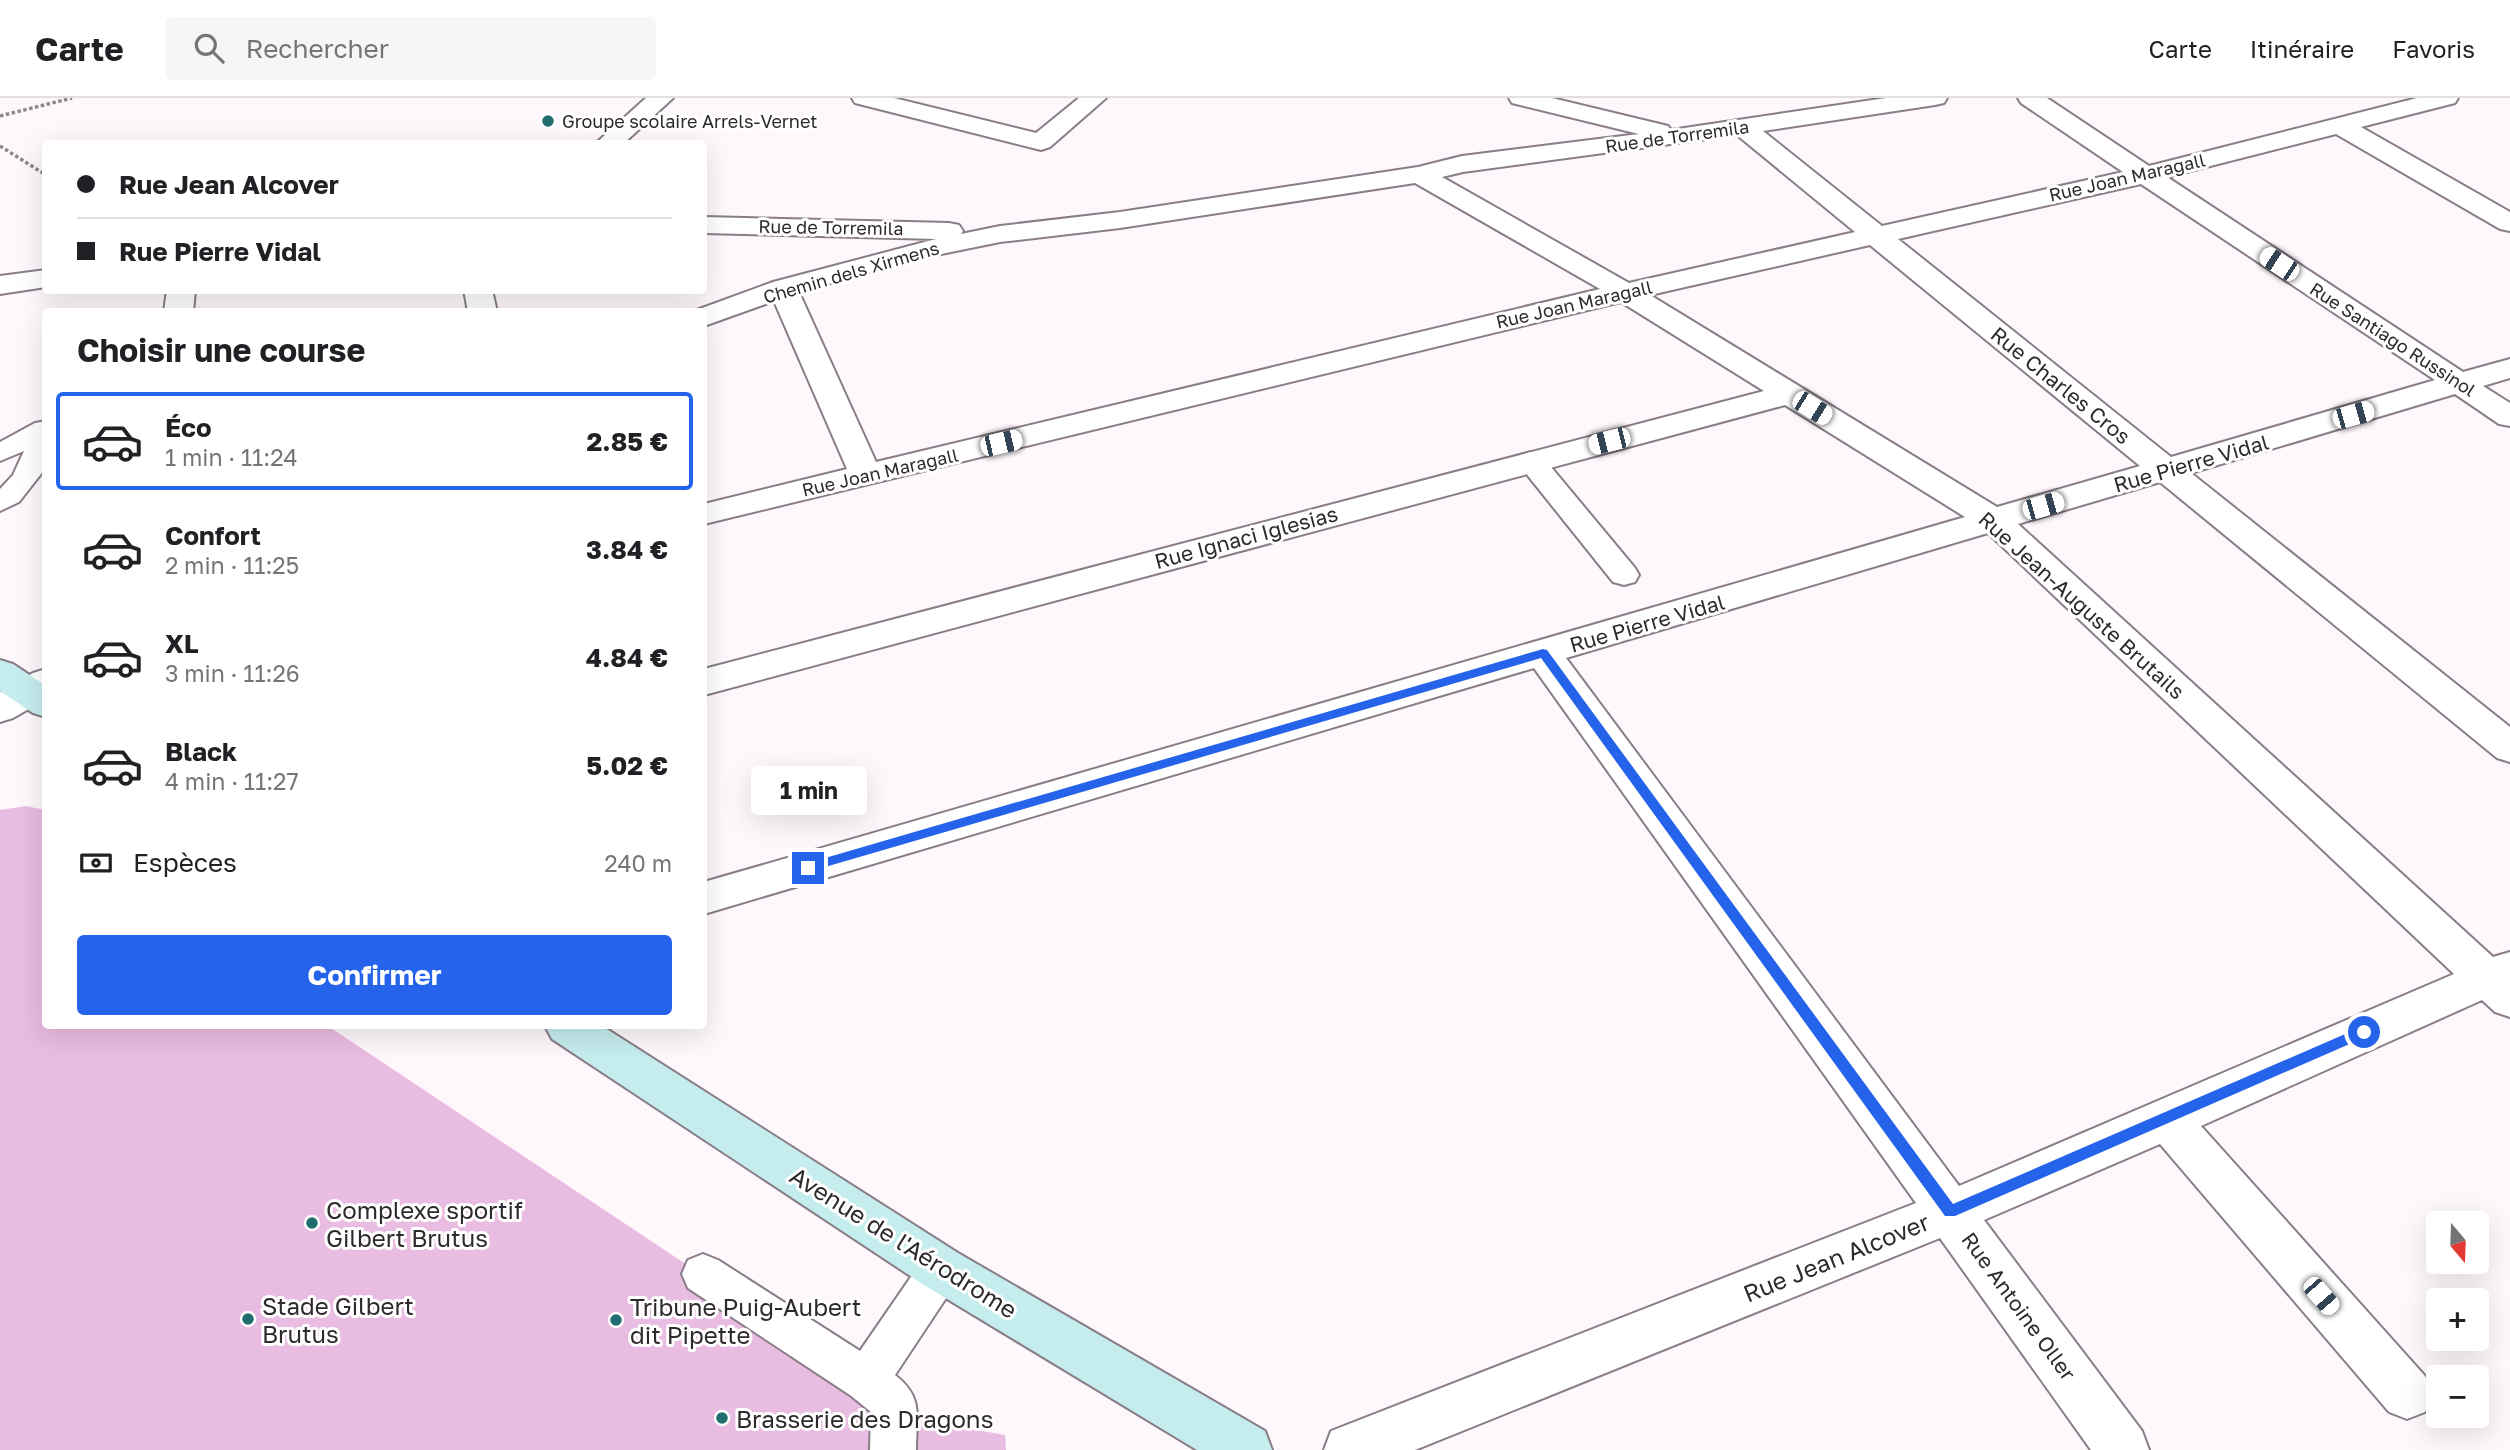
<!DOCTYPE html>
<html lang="fr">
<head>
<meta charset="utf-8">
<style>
	body { margin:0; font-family:"Golos Text",sans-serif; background:#f6f6f6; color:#202124; height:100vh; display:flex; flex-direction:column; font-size:26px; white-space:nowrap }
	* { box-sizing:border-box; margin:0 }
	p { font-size:23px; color:#757577 }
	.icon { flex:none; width:38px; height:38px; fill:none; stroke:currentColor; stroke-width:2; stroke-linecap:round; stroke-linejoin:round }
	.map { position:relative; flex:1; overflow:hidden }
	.panel { position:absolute; left:42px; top:210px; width:665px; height:721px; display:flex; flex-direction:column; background:#fff; border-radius:7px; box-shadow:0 7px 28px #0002 }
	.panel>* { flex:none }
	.hud { position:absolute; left:42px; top:42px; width:665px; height:154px; border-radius:7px; box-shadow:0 7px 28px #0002; display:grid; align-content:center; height:154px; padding:0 35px; background:#fff }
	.needle { width:46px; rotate:161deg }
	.tools { position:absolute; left:2426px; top:1113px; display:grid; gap:14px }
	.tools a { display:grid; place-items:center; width:63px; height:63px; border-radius:7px; background:#fff; box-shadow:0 7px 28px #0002; font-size:35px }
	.end { position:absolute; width:32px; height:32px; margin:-16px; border:9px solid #2563eb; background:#fff; box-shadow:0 0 0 4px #fff }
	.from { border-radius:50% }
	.bubble { position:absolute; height:49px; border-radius:7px; background:#fff; box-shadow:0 7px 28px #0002; font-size:23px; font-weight:700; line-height:49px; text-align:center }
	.car { position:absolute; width:21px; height:42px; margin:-21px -10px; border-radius:9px; box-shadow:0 0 5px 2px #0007; background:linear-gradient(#fff 24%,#345 0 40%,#fff 0 76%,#345 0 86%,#fff 0) }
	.hud b { display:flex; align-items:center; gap:24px; height:66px; font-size:26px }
	.hud b+b { border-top:2px solid #e0e0e0 }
	.hud i { width:18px; height:18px; background:#202124 }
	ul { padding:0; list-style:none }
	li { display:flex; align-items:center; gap:21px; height:98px; margin:0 14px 10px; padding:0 21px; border:4px solid transparent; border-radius:7px }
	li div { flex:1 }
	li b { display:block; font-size:26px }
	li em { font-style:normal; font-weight:700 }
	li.active { border-color:#2563eb }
	li>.icon { width:63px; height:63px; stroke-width:1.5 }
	h2 { padding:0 35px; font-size:32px; line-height:84px }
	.pay { display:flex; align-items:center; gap:18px; height:77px; padding:0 35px; font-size:26px }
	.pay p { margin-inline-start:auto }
	.action { display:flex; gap:14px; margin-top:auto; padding:14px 35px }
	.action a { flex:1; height:80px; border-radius:7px; background:#2563eb; color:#fff; font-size:28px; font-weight:700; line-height:80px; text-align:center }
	header { display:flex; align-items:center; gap:42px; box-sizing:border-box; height:98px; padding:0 35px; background:#fff; border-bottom:2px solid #e0e0e0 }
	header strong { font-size:33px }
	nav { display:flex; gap:38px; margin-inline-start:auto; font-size:24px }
	.search { width:490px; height:63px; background:#f6f6f6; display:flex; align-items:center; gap:18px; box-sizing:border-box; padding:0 24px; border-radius:7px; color:#757577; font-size:26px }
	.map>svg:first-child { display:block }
	.green { fill:#e9bce1 }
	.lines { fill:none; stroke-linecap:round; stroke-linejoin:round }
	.service-casing { stroke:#897d87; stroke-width:4 }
	.minor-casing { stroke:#897d87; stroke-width:4 }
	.secondary-casing { stroke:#897d87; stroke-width:4 }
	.path { stroke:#8e888d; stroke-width:3.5; stroke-dasharray:3.5 2.5; stroke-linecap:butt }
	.service { fill:#fff; fill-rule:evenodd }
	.minor { fill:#fff; fill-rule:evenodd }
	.secondary { fill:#c5edee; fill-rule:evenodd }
	.route { fill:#2563eb }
	.poi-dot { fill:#216d70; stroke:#fff; stroke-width:2.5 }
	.labels { text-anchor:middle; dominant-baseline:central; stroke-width:6; stroke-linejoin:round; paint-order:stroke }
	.far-poi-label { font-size:18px; fill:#2e292d; stroke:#fff; text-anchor:start }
	.far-street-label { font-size:18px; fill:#2e292d; stroke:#fff }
	.street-label { font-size:21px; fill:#2e292d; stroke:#fff }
	.near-poi-label { font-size:24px; fill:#2e292d; stroke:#fff; text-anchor:start }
	.near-street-label { font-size:24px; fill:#2e292d; stroke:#fff }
</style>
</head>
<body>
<header>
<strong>Carte</strong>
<div class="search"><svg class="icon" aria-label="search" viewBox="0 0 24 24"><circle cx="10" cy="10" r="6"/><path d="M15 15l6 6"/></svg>Rechercher</div>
<nav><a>Carte</a><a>Itinéraire</a><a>Favoris</a></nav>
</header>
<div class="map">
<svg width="2510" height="1352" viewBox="0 0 2510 1352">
	<rect width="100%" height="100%" fill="#fef8fd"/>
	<polygon class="green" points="26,708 45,712 46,928 328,928 920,1322 1005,1337 1006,1352 0,1352 0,712"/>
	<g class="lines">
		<g class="service-casing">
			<g id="service">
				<polygon points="46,323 44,372 19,404 0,413 0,391 13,377 24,353 0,363 0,344 35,325"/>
				<polygon points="1531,354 1541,357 1635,470 1639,477 1635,484 1624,487 1613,484 1521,369 1517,363 1521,357"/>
				<path d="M941,1151L956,1157L962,1171L956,1185L895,1277C924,1299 916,1319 916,1352H870L871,1314L850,1297L688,1190L682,1176L688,1162L703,1156L718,1162L860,1253L926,1157Z"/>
			</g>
		</g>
		<g class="minor-casing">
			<g id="minor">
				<polygon points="646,0 673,0 623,46 595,46"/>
				<polygon points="852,0 894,0 1036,35 1079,0 1106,0 1050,49 1041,52 855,5"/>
				<path d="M1509,0H1552L1668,28L1671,32L1886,0H1947L1944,5L1935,7L1763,33L1882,128L2123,74L2021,5L2018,0H2047L2149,68L2417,0H2458L2455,5L2361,29L2510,114V133L2500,131L2336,36L2167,79L2463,274L2510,261V280L2483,288L2510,305V328L2499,326L2455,296L2191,375L2510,629V664L2497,660L2160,384L2018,426L2493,859L2510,854V919L2495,914L2482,902L2201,1028L2425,1278L2433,1296L2425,1314L2407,1321L2389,1314L2160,1046L1984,1122L2142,1333L2149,1352H2091L1940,1140L1415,1352H1324L1331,1333L1916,1105L1534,570L704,816V784L1965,419L1785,307L704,597V571L1764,293L1621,204L704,426V406L847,371L774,203L704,228V214L694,213L773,184L936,141L704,135V119L949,125L959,127L963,133L961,136L1000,128L1120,114L1418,69L1462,58L1639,36L1512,5ZM1737,37L1855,134L1629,185L1442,79L1463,74ZM1415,85L1600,191L876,364L799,194L912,162L1000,144L1120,130ZM2141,86L2435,282L2171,359L1898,141ZM1870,147L2140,368L1997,409L1650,197ZM1988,435L2454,876L1959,1088L1566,560Z"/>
				<polygon points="46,172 46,189 0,196 0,178"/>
				<polygon points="167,192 195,192 193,214 164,214"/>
				<polygon points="464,192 492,192 497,214 468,214"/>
				<polygon points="46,571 46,601 13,620 0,624 0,594 33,575"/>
			</g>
		</g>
		<g class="secondary-casing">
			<g id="secondary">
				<polygon points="0,562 13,566 46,588 46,619 33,615 0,593"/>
				<polygon points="545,928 602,928 958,1155 1265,1333 1272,1352 1197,1352 924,1187 552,941"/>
			</g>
		</g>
		<g class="path">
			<polyline points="0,18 72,0"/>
			<polyline points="0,48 46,77"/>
		</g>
		<use href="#service" class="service"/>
		<use href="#minor" class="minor"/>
		<use href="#secondary" class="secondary"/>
	</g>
	<polygon class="route" points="1543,551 1547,552 1953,1106 2359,930 2364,929 2370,934 2368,938 1955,1118 1945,1118 1541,560 808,774 803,770 808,765"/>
	<g class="poi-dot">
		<circle cx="548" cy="23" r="7"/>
		<circle cx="312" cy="1125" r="7"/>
		<circle cx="248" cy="1221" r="7"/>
		<circle cx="616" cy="1222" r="7"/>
		<circle cx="722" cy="1320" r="7"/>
	</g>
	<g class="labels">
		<g class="far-poi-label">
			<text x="562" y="23">Groupe scolaire Arrels-Vernet</text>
		</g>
		<g class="far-street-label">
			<text transform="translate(1677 38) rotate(-8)">Rue de Torremila</text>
			<text transform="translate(2127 79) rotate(-13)">Rue Joan Maragall</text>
			<text transform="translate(831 129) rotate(1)">Rue de Torremila</text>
			<text transform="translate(851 174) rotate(-16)">Chemin dels Xirmens</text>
			<text transform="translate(1574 206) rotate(-13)">Rue Joan Maragall</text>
			<text transform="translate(2393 241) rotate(33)">Rue Santiago Russinol</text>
			<text transform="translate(880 374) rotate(-13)">Rue Joan Maragall</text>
		</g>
		<g class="street-label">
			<text transform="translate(2061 287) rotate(39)">Rue Charles Cros</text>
			<text transform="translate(2191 365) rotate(-16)">Rue Pierre Vidal</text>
			<text transform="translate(1246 439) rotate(-15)">Rue Ignaci Iglesias</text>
			<text transform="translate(2082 507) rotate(42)">Rue Jean-Auguste Brutails</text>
			<text transform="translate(1647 525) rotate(-16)">Rue Pierre Vidal</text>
			<text transform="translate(2019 1208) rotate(54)">Rue Antoine Oller</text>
		</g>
		<g class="near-poi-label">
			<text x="326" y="1111">Complexe sportif<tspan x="326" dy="28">Gilbert Brutus</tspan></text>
			<text x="262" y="1207">Stade Gilbert<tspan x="262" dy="28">Brutus</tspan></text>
			<text x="630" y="1208">Tribune Puig-Aubert<tspan x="630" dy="28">dit Pipette</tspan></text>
			<text x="736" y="1320">Brasserie des Dragons</text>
		</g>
		<g class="near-street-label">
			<text transform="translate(904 1144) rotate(32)">Avenue de l'Aérodrome</text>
			<text transform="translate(1836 1159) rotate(-22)">Rue Jean Alcover</text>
		</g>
	</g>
</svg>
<div class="tools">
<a><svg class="needle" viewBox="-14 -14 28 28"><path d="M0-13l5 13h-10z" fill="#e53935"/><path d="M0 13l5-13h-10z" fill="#757577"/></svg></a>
<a>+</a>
<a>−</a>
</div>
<i class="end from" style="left:2364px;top:934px"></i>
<i class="end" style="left:808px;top:770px"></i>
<div class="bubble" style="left:751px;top:668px;width:116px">1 min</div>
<i class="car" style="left:2279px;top:166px;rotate:303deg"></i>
<i class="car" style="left:1812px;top:310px;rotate:122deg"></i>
<i class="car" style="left:2353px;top:317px;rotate:74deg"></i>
<i class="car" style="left:1609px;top:343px;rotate:256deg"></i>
<i class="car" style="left:1001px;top:345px;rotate:77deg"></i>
<i class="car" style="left:2043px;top:408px;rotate:74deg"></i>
<i class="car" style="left:2321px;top:1198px;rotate:139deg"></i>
<div class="hud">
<b><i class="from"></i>Rue Jean Alcover</b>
<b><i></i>Rue Pierre Vidal</b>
</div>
<section class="panel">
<h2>Choisir une course</h2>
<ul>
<li class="active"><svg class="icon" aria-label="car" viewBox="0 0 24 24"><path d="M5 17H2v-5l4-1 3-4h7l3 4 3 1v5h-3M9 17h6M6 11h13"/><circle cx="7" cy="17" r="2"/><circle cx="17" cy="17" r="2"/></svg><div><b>Éco</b><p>1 min · 11:24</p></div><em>2.85 €</em></li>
<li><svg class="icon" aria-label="car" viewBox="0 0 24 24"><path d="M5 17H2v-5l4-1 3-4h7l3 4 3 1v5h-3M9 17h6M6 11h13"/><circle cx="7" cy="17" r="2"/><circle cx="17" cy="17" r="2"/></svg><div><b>Confort</b><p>2 min · 11:25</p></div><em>3.84 €</em></li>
<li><svg class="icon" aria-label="car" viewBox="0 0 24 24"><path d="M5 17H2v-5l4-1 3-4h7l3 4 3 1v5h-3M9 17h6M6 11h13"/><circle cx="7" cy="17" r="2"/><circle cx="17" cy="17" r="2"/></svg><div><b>XL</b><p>3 min · 11:26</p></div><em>4.84 €</em></li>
<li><svg class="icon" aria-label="car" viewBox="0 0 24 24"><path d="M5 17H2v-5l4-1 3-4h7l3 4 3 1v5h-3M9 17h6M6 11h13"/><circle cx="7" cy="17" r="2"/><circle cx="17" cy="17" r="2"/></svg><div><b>Black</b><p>4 min · 11:27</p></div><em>5.02 €</em></li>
</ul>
<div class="pay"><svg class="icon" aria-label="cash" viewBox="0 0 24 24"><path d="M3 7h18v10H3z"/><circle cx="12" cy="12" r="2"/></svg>Espèces<p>240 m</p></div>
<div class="action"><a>Confirmer</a></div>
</section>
</div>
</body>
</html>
